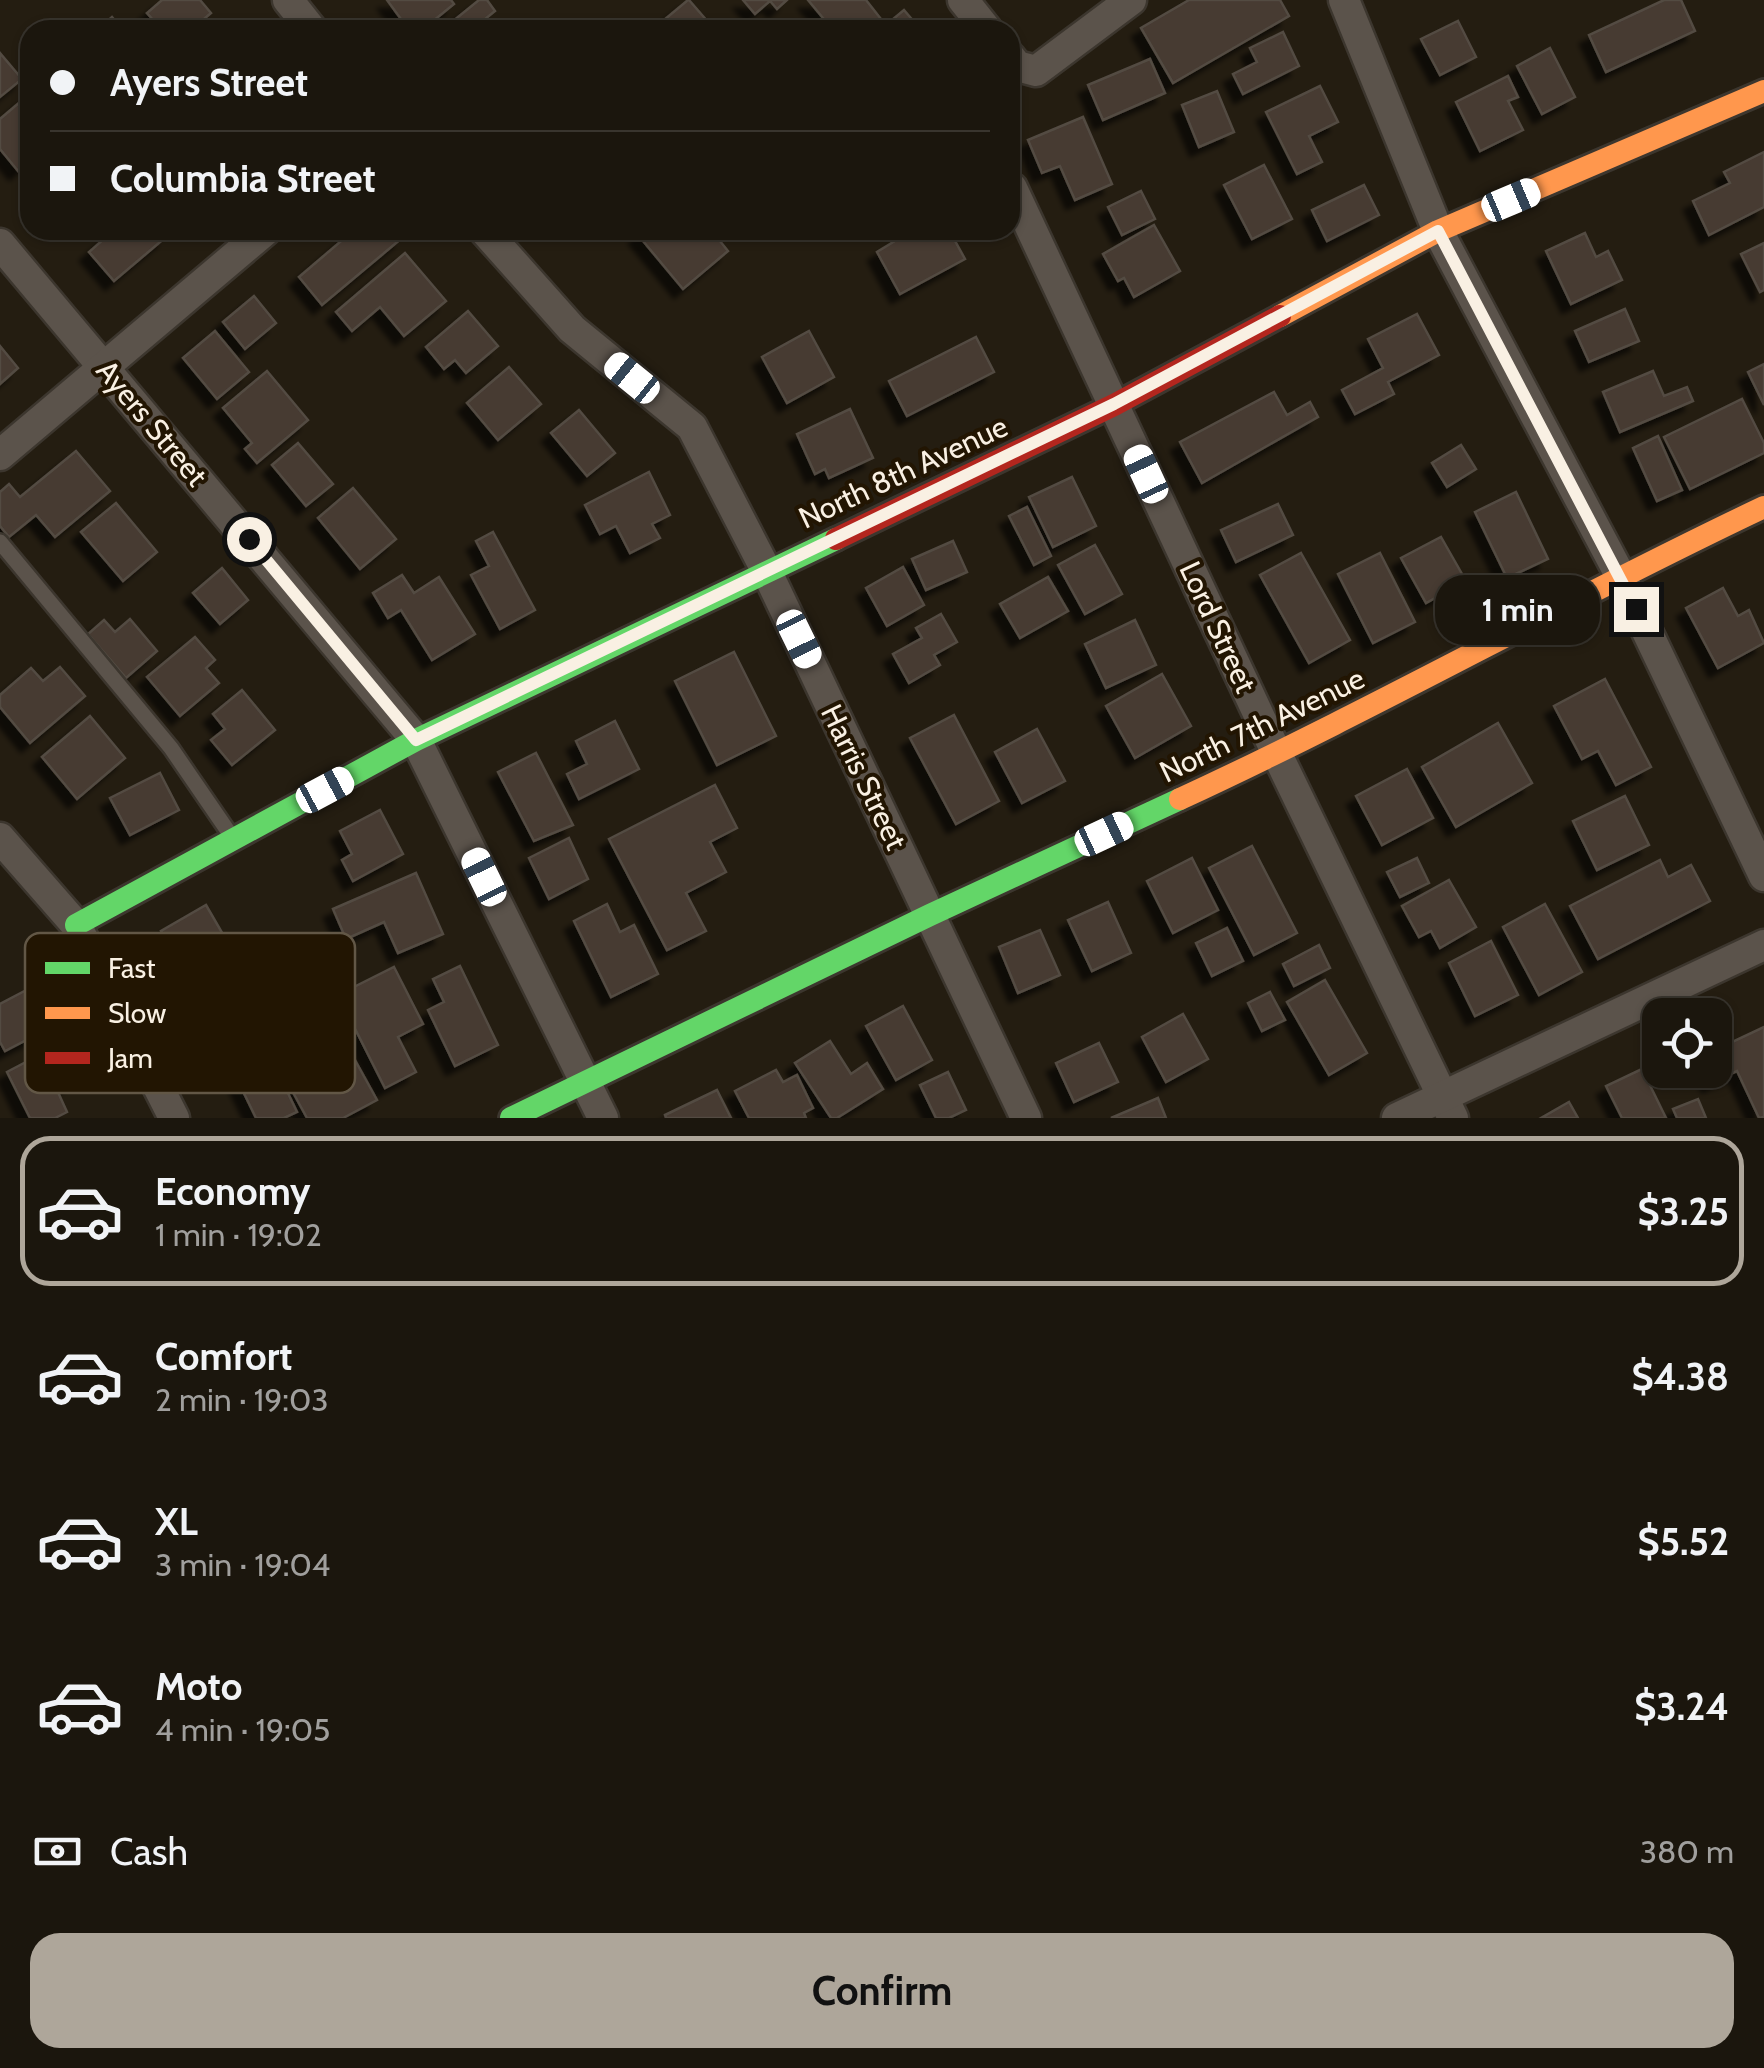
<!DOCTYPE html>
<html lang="en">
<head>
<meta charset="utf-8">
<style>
	body { margin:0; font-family:Cabin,sans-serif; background:#28231b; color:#f1f3f6; height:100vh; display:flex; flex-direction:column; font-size:38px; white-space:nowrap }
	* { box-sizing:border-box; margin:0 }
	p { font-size:32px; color:#a09f9d }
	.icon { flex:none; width:55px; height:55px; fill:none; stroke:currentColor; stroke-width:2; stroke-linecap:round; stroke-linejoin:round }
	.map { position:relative; height:1118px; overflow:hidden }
	.drawer { display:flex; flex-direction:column; background:#1b160d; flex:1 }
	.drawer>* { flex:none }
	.guide { position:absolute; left:20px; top:20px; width:1000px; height:220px; border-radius:30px; box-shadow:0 2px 8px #0004,0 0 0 2px #39352e; display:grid; align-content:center; height:220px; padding:0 30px; background:#1b160d }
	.controls { position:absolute; left:1642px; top:998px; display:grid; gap:20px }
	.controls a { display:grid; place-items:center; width:90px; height:90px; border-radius:20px; background:#1b160d; box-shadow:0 2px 8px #0004,0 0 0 2px #39352e; font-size:50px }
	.end { position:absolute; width:45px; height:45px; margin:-22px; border:12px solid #f9f0e3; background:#111; box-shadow:0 0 0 5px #111 }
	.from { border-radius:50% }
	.bubble { position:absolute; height:70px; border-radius:30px; background:#1b160d; box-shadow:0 2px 8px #0004,0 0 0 2px #39352e; font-size:32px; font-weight:700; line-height:70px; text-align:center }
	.car { position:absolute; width:30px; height:60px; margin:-30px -15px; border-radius:12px; box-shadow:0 0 8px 2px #0007; background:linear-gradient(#fff 24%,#345 0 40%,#fff 0 76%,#345 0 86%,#fff 0) }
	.guide b { display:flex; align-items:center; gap:35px; height:95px; font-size:38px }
	.guide b+b { border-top:2px solid #39352e }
	.guide i { width:25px; height:25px; background:#f1f3f6 }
	ul { padding:18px 0 0; list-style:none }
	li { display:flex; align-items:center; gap:30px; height:150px; margin:0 20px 15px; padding:0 10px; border:5px solid transparent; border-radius:30px }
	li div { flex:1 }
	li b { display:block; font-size:38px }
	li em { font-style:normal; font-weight:700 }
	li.on { border-color:#aea69a }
	li>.icon { width:90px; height:90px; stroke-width:1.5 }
	.pay { display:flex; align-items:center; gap:25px; height:110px; padding:0 30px; font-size:38px }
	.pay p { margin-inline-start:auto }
	.cta { display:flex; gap:20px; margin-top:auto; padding:20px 30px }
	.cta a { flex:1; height:115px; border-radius:30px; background:#aea69a; color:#111; font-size:40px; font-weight:700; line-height:115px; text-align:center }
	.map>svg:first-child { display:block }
	.building { fill:#463a31; stroke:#534b43; stroke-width:2.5; filter:url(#shadow) }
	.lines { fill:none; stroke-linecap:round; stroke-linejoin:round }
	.lane-casing { stroke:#3c362e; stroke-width:20 }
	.street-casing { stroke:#3c362e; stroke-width:35 }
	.fast-casing { stroke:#3c362e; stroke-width:28 }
	.slow-casing { stroke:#3c362e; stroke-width:28 }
	.jam-casing { stroke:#3c362e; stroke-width:28 }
	.lane { stroke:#5b534b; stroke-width:15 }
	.street { stroke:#5b534b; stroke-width:30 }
	.fast { stroke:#63d668; stroke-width:22 }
	.slow { stroke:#ff974d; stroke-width:22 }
	.jam { stroke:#b3261e; stroke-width:22 }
	.route { stroke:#f9f0e3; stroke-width:12 }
	.labels { text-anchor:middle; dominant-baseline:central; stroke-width:8; stroke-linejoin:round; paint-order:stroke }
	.street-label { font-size:30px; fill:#f9f0e3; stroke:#221502 }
	.key { fill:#221502; stroke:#625746; stroke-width:2.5 }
	.key-label { font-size:28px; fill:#f9f0e3 }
</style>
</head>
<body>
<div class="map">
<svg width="1764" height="1118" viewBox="0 0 1764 1118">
	<defs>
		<filter id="shadow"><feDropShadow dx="-9" dy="9" stdDeviation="2.5" flood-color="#0009"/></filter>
	</defs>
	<rect width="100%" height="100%" fill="#241d11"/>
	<g class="building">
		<polygon points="162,0 200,0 211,13 191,30 162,30 147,13"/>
		<polygon points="387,0 451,0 454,4 422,30 409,30"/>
		<polygon points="479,0 487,0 495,11 474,28 476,30 442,30"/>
		<polygon points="689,0 715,30 652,30 688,0"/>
		<polygon points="743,0 787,0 777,9 770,1 755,14"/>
		<polygon points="808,0 866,0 881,19 868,30 833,30"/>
		<polygon points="1189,0 1280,0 1289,16 1173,83 1141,28"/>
		<polygon points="1664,0 1681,0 1695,31 1606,72 1589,35"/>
		<polygon points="904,10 921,30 880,30"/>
		<polygon points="112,17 123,30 97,30"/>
		<polygon points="1458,21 1476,57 1440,75 1421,39"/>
		<polygon points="1283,32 1299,66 1243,94 1233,74 1257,62 1250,48"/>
		<polygon points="1550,48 1575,97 1542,114 1517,66"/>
		<polygon points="0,53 22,79 0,97"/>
		<polygon points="1150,59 1165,93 1103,120 1088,85"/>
		<polygon points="1508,76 1518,97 1508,101 1523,130 1480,151 1456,102"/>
		<polygon points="1320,86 1338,122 1309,136 1322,162 1297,174 1266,112"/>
		<polygon points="1217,91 1234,132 1199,147 1182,105"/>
		<polygon points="27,96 30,100 30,161 18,171 0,149 0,119"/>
		<polygon points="1083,117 1112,184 1075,200 1060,166 1042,173 1028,140"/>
		<polygon points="1764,152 1764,207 1709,235 1693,201 1730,183 1724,172"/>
		<polygon points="1264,165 1292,219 1252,239 1224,185"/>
		<polygon points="1364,185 1379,215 1327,241 1312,210"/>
		<polygon points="1141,191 1155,219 1122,235 1108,207"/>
		<polygon points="1154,225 1180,271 1134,297 1124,278 1118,281 1103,254"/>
		<polygon points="114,230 161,230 166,237 114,281 89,252"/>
		<polygon points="354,230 395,230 402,238 322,305 299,277"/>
		<polygon points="644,230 711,230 728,251 683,289 638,235"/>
		<polygon points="913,230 949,230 965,259 900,294 877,252"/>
		<polygon points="1585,233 1596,257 1608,251 1622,280 1571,304 1546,251"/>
		<polygon points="1764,243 1764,290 1760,292 1741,254"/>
		<polygon points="405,253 446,301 404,336 380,307 352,331 336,312"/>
		<polygon points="254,296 276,323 245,349 223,322"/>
		<polygon points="1625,309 1639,341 1589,362 1575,331"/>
		<polygon points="468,311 498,346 466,373 455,360 444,369 426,347"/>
		<polygon points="1417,314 1439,355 1388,382 1394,394 1355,414 1342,390 1383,368 1368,339"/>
		<polygon points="215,331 249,372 217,399 183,358"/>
		<polygon points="809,331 834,377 787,403 762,357"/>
		<polygon points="976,337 994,372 907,416 889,381"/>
		<polygon points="0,346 18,368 0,384"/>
		<polygon points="1764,364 1764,405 1748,372"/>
		<polygon points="509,367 541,404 498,440 467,403"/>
		<polygon points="267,371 308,420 257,463 245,449 252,443 223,408"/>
		<polygon points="1653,371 1664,396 1687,387 1693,401 1620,432 1603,392"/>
		<polygon points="1274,392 1287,415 1310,402 1318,417 1202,483 1180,442"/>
		<polygon points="1742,399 1764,443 1764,453 1690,489 1664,437"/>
		<polygon points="850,409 873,458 829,478 825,469 815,474 797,434"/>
		<polygon points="579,410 615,453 587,476 551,433"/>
		<polygon points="1658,436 1682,490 1657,501 1633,448"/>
		<polygon points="298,443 333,484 306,506 272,465"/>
		<polygon points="1461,445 1476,469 1447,487 1432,463"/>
		<polygon points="76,451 110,491 55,537 36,515 9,537 0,526 0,492 9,484 20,497"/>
		<polygon points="649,472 670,515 652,524 660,538 630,553 616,526 600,534 585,505"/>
		<polygon points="1072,477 1096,526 1053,547 1029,497"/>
		<polygon points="353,488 396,539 360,569 318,518"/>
		<polygon points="1516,492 1548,559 1507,578 1475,512"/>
		<polygon points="116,503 157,552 123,581 81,532"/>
		<polygon points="1278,504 1293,535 1236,562 1221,530"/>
		<polygon points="1027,507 1051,556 1034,565 1009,516"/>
		<polygon points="493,532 535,610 500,629 471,575 489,566 476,541"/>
		<polygon points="1441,537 1466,581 1426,603 1401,558"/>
		<polygon points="953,541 967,572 926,590 912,559"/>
		<polygon points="1095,545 1122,594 1085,614 1058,565"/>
		<polygon points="1301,553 1350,640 1309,663 1260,575"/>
		<polygon points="1380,553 1415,622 1373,643 1338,574"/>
		<polygon points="903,567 924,605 887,626 866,588"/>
		<polygon points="222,568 248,600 220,624 193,593"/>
		<polygon points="402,575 414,593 439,577 475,634 432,660 401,610 388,618 373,593"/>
		<polygon points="1048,577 1068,611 1020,638 1000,604"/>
		<polygon points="1723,588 1738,616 1749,610 1764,643 1718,668 1686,608"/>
		<polygon points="941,614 957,642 934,655 940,665 909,683 893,654 922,638 916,628"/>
		<polygon points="130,619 157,651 126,678 88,634 104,620 115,632"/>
		<polygon points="1135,620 1156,665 1106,688 1085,644"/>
		<polygon points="195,637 215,660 206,668 219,683 180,716 147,677"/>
		<polygon points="734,652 776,736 717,765 675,681"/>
		<polygon points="60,667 85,696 30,743 0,707 0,695 31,668 43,681"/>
		<polygon points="1162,674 1191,726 1135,758 1106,706"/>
		<polygon points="1605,679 1651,767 1616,785 1598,751 1582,759 1554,706"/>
		<polygon points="242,690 275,730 232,765 211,740 225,729 213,714"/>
		<polygon points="954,715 999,801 956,824 910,738"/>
		<polygon points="90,716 125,758 77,799 42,757"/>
		<polygon points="615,721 639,769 579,799 567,774 587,764 576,741"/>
		<polygon points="1498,723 1532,783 1456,827 1422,767"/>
		<polygon points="1037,729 1065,781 1022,803 995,752"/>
		<polygon points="536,753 573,825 534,841 498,772"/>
		<polygon points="1407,769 1433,818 1382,845 1356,796"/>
		<polygon points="160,773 179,810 130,835 110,798"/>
		<polygon points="715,785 737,828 710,842 726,872 686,893 706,931 667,950 609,839"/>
		<polygon points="1625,796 1649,845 1597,870 1573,821"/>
		<polygon points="380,810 403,854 353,881 342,860 352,854 340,831"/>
		<polygon points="569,838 588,879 549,899 529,858"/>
		<polygon points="1252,846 1297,933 1254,955 1209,868"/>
		<polygon points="1192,858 1218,910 1173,933 1147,881"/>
		<polygon points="1417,858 1429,883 1400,897 1387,872"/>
		<polygon points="1660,860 1668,877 1691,865 1710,901 1598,959 1570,906"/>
		<polygon points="416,873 443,934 398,953 384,922 346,939 333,909"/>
		<polygon points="1449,880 1476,927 1440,948 1431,931 1419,937 1402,906"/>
		<polygon points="1108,902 1131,953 1092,971 1068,920"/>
		<polygon points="607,904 620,932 634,925 658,974 611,997 574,921"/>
		<polygon points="1545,904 1582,972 1539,995 1503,927"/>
		<polygon points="206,905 228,943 183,969 161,931"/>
		<polygon points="1227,928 1243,961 1212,976 1196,943"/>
		<polygon points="1040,930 1060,975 1018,993 999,947"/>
		<polygon points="1491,941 1518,995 1475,1016 1449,963"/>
		<polygon points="1319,945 1330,968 1294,986 1283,964"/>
		<polygon points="460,966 498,1045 455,1066 428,1010 444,1002 433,979"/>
		<polygon points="394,967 423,1024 398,1037 416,1072 385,1088 338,995"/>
		<polygon points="1325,980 1367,1053 1329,1075 1287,1002"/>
		<polygon points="40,983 61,1022 5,1051 0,1042 0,1004"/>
		<polygon points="1270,992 1285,1020 1262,1031 1248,1003"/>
		<polygon points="903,1006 932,1060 896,1080 866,1026"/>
		<polygon points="1183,1014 1208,1059 1166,1082 1142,1037"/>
		<polygon points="1764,1027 1764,1117 1759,1118 1737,1071 1711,1083 1705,1070 1715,1070 1715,1050"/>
		<polygon points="258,1031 297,1112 284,1118 256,1118 222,1048"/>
		<polygon points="68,1040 86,1075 57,1090 67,1112 55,1118 30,1118 7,1072"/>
		<polygon points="830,1041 851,1074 867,1063 883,1089 837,1118 831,1118 795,1063"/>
		<polygon points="1099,1043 1118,1082 1074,1102 1056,1063"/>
		<polygon points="350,1051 377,1100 343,1118 307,1118 289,1085"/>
		<polygon points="1642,1069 1666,1118 1622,1118 1606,1086"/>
		<polygon points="776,1070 783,1082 797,1075 813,1108 804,1113 806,1118 749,1118 735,1091"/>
		<polygon points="948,1072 966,1110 949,1118 936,1118 920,1085"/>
		<polygon points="717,1090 731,1118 666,1118 665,1115"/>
		<polygon points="1158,1098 1166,1118 1111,1118"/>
		<polygon points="1698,1099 1706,1118 1677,1118 1673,1109"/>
		<polygon points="1569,1102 1578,1118 1541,1118"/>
	</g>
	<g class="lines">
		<g class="lane-casing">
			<polyline id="lane" points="0,542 171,748 232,837"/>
		</g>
		<g class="street-casing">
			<g id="street">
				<polyline points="288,0 312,30"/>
				<polyline points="963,0 987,30"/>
				<polyline points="1344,0 1438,231 1620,575 1764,876"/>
				<polyline points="1010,57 1017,66 1036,71 1131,0"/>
				<polyline points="1012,188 1277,754 1453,1118"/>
				<polyline points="484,230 572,329 692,427 766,570 1026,1118"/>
				<polyline points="0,244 416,740 603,1118"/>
				<polyline points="0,455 266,230"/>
				<polyline points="0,838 76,925 174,1118"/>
				<polyline points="1397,1118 1764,945"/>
			</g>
		</g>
		<g class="fast-casing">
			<g id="fast">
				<polyline points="76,925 416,740 836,539"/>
				<polyline points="511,1118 930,915 1180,799"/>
			</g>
		</g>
		<g class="slow-casing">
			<g id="slow">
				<polyline points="1280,316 1438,231 1764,91"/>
				<path d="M1180,799C1377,708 1567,600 1764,507"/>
			</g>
		</g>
		<g class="jam-casing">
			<polyline id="jam" points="836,539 1114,405 1280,316"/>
		</g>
		<use href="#lane" class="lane"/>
		<use href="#street" class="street"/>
		<use href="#fast" class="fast"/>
		<use href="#slow" class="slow"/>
		<use href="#jam" class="jam"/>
	</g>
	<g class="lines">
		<polyline class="route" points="249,539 416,740 1114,404 1438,231 1636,609"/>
	</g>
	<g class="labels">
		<g class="street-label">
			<text transform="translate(152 423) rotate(50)">Ayers Street</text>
			<text transform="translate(903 472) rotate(-25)">North 8th Avenue</text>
			<text transform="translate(1218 627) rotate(65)">Lord Street</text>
			<text transform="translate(1262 725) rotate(-26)">North 7th Avenue</text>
			<text transform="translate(864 777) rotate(64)">Harris Street</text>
		</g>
	</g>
	<rect x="25" y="933" width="330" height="160" rx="15" class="key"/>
	<rect x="45" y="962" width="45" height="12" fill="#63d668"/>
	<rect x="45" y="1007" width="45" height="12" fill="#ff974d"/>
	<rect x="45" y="1052" width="45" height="12" fill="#b3261e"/>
	<g class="key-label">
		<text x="108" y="978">Fast</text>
		<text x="108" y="1023">Slow</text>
		<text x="108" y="1068">Jam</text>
	</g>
</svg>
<div class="controls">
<a><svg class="icon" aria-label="locate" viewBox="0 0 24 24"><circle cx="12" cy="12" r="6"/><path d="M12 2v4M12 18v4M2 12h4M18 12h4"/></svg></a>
</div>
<i class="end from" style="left:249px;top:539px"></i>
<i class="end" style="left:1636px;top:609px"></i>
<div class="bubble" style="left:1435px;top:575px;width:165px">1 min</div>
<i class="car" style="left:1511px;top:200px;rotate:67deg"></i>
<i class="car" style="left:632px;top:378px;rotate:309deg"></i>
<i class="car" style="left:1146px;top:474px;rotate:335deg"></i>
<i class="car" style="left:799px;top:639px;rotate:154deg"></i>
<i class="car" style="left:325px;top:790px;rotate:62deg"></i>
<i class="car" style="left:1104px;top:834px;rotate:65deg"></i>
<i class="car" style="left:484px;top:877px;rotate:334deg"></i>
<div class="guide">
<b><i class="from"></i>Ayers Street</b>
<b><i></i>Columbia Street</b>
</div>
</div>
<section class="drawer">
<ul>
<li class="on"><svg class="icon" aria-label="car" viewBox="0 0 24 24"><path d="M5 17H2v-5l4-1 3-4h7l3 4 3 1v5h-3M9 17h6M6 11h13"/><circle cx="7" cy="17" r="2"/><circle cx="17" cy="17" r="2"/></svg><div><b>Economy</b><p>1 min · 19:02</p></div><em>$3.25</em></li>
<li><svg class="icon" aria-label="car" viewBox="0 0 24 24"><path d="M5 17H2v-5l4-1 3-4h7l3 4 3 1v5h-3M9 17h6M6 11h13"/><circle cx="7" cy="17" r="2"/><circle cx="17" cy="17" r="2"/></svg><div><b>Comfort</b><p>2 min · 19:03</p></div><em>$4.38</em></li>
<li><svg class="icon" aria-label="car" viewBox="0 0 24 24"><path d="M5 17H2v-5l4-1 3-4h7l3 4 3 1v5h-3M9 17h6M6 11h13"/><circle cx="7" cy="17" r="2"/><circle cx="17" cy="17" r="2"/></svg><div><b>XL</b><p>3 min · 19:04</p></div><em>$5.52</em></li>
<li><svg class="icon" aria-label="car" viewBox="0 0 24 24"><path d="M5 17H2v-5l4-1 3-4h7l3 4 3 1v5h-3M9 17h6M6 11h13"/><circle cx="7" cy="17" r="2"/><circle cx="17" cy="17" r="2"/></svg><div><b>Moto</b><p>4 min · 19:05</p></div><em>$3.24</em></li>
</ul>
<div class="pay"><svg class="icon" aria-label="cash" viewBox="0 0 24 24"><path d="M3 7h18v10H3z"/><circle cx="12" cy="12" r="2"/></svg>Cash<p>380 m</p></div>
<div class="cta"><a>Confirm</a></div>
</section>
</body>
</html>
